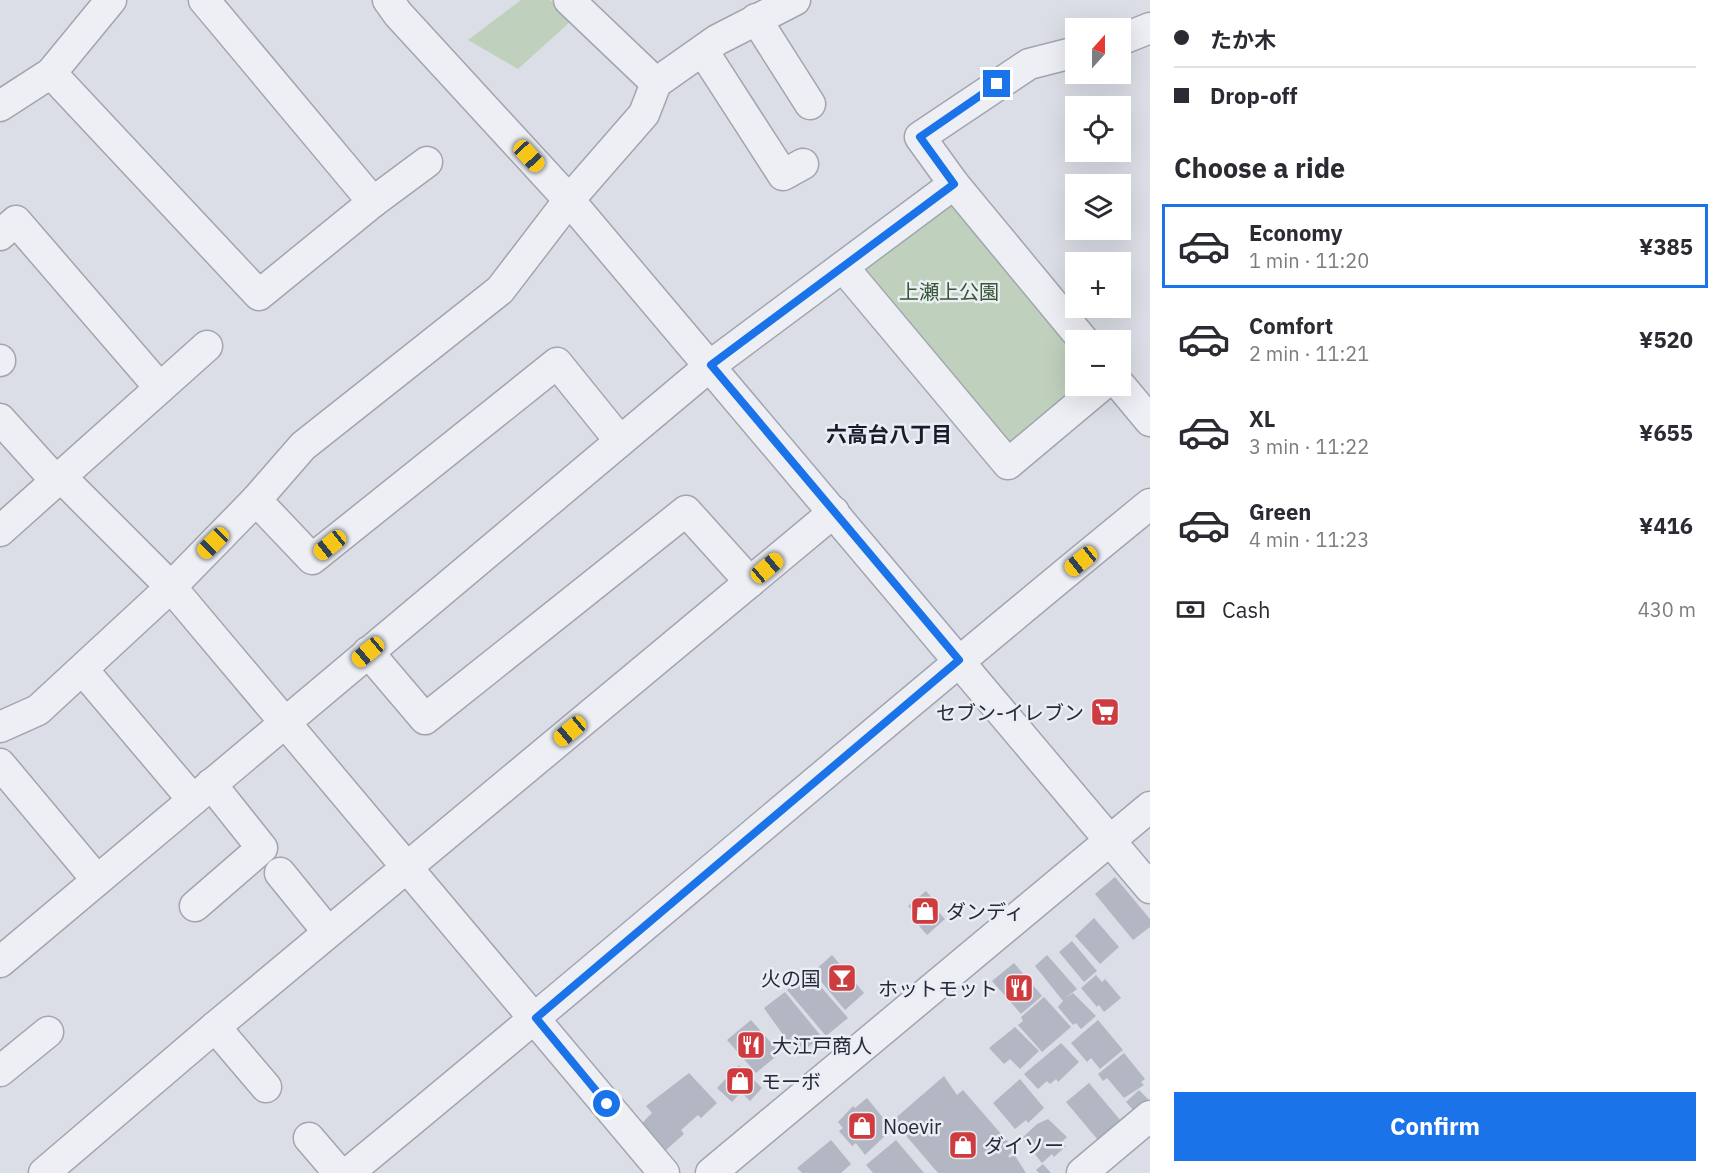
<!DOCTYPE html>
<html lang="en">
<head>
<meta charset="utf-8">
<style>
	body { margin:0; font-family:"IBM Plex Sans","Noto Sans JP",sans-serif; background:#f7f7f7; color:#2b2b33; height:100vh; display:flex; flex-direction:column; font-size:22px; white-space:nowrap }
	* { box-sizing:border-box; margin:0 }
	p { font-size:20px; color:#7c7c81 }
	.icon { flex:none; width:33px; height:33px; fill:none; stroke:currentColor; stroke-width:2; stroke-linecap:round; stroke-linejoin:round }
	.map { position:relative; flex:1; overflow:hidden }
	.sheet { display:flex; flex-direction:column; background:#fff; width:570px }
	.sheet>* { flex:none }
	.top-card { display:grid; align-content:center; height:132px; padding:0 24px; background:#fff }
	.needle { width:39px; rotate:21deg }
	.fabs { position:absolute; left:1065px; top:18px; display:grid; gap:12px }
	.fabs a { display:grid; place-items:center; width:66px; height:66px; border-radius:0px; background:#fff; box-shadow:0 6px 24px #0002; font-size:30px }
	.end { position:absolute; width:27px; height:27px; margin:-14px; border:8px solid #1a73e8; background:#fff; box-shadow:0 0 0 3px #fff }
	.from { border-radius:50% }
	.car { position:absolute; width:18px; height:36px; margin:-18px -9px; border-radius:8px; box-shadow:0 0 4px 2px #0007; background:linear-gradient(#f5c518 24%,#345 0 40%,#f5c518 0 76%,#345 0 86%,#f5c518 0) }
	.top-card b { display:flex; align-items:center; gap:21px; height:57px; font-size:22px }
	.top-card b+b { border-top:2px solid #e1e1e2 }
	.top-card i { width:15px; height:15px; background:#2b2b33 }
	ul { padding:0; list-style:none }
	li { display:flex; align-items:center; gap:18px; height:84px; margin:0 12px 9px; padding:0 12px; border:3px solid transparent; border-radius:0px }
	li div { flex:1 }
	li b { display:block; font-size:22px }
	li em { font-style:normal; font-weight:800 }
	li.current { border-color:#1a73e8 }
	li>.icon { width:54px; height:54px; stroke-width:1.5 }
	h2 { padding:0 24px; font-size:27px; line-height:72px }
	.pay { display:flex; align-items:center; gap:15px; height:66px; padding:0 24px; font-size:22px }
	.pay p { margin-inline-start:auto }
	.primary-button { display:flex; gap:12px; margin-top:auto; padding:12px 24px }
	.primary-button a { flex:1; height:69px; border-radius:0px; background:#1a73e8; color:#fff; font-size:24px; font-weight:800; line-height:69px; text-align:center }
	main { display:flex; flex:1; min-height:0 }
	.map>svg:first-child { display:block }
	.green { fill:#bfd0bc }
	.building { fill:#b3b7c3 }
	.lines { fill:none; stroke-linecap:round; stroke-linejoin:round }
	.minor-casing { stroke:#a1a5b0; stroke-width:33 }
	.minor { stroke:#eeeff4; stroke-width:30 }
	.route { stroke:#1a73e8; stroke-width:8 }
	.labels { text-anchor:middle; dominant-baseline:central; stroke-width:5; stroke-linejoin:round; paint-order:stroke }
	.park-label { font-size:20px; fill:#355832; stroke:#ebedf4 }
	.poi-label { font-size:20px; fill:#252b3c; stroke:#ebedf4; text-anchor:start }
	.neighbourhood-label { font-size:21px; font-weight:bold; fill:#181c2d; stroke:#ebedf4 }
</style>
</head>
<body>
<main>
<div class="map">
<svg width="1150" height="1173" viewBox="0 0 1150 1173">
	<rect width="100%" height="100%" fill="#dbdee6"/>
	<g class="green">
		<polygon points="521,0 550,0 572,20 518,69 468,40"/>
		<polygon points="944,204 959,206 1075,346 1076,386 1088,386 1017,450 1001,448 860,280 863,263"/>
	</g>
	<g class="building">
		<polygon points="1115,877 1150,919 1150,927 1133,940 1095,894"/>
		<polygon points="926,891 938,905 935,908 945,919 927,935 915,921 911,915 914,913 908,906"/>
		<polygon points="1094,918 1119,947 1100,964 1075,936"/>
		<polygon points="1072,941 1097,971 1084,982 1059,952"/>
		<polygon points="832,955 864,993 845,1010 813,972"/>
		<polygon points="1047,955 1077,989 1064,999 1073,993 1096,1016 1081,1029 1076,1023 1073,1025 1058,1007 1063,1001 1035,966"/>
		<polygon points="1014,963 1042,996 1021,1014 992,981"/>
		<polygon points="808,972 848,1018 826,1036 787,990"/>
		<polygon points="1096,975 1102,982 1105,979 1121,998 1104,1012 1099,1005 1097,1007 1081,988"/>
		<polygon points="785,992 821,1036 801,1054 793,1044 791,1046 764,1008"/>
		<polygon points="1044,997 1071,1027 1042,1052 1018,1025 1023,1021 1021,1017"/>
		<polygon points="751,1020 780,1053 756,1073 727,1040"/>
		<polygon points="1098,1020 1123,1050 1100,1069 1091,1058 1087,1062 1071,1043"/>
		<polygon points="1015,1027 1039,1051 1020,1069 1010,1059 1004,1064 989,1048"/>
		<polygon points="1061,1043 1079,1062 1058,1082 1056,1079 1050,1084 1047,1081 1038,1089 1024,1074"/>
		<polygon points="1124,1053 1145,1079 1141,1082 1144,1085 1124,1098 1107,1078 1103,1081 1098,1074"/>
		<polygon points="739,1065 762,1088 750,1101 741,1092 732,1102 717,1088"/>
		<polygon points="689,1073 717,1103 701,1118 698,1115 681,1130 684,1134 666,1150 642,1123 652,1113 646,1106"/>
		<polygon points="944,1076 957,1095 963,1090 1015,1150 1008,1156 1010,1158 1014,1154 1026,1173 938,1173 902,1131 900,1132 891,1122"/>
		<polygon points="1020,1079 1044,1108 1028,1123 1026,1120 1015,1129 993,1103"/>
		<polygon points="1089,1083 1121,1121 1098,1140 1066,1102"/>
		<polygon points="1139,1090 1148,1099 1135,1112 1126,1102"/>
		<polygon points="867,1098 892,1129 865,1155 856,1143 852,1146 839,1131 843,1128 838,1122 853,1106 855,1108"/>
		<polygon points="1048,1119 1067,1137 1061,1143 1066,1146 1054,1157 1052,1154 1042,1163 1022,1138 1037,1124"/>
		<polygon points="831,1140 851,1164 841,1173 802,1173 797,1168"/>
		<polygon points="896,1140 924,1173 873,1173 866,1165"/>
		<polygon points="1043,1164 1051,1173 1039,1173 1036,1170"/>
	</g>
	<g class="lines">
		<g class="minor-casing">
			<g id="minor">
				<polyline points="388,0 398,14 569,200 1150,888"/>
				<polyline points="569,0 656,83"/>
				<polyline points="756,19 810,104"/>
				<polyline points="1120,40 1150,28"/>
				<polyline points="703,51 783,175 803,164"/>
				<polyline points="1076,52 1029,64 920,137 954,184 1083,340"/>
				<polyline points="51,73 259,295 373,202 204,0"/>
				<polyline points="0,106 51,73 111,0"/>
				<polyline points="373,202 427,162"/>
				<polyline points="0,235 16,221 160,388"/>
				<polyline points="843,267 1008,464 1101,386"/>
				<polyline points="0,360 0,361"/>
				<polyline points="1120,385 1150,421"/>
				<polyline points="0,419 47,471 70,486 171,587 664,1173"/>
				<polyline points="256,500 312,559 557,363 620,441"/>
				<polyline points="0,531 207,346"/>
				<polyline points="368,652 425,719 686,511 750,582"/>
				<polyline points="83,670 193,800"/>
				<polyline points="0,727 38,710 171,587 256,500 303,446 500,290 569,200 644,114 656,83 717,40 795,0"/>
				<polyline points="0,764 97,880"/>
				<polyline points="280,873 328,932"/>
				<polyline points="195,906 262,848 211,784"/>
				<polyline points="0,962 711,365 954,184"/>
				<polyline points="215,1027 266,1087"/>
				<polyline points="0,1071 48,1032"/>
				<polyline points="309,1138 339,1173"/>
				<polyline points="44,1173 215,1027 834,512"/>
				<path d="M348,1173C617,952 880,724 1150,504"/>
				<polyline points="711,1173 1150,807"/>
				<polyline points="1082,1173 1150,1116"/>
			</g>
		</g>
		<use href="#minor" class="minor"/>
	</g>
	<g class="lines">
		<polyline class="route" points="607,1104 536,1018 959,660 711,365 954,184 920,137 997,84"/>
	</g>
	<defs>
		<g id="supermarket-square" transform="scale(1.5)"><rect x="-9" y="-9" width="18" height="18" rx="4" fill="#cf3c40" stroke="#ebedf4"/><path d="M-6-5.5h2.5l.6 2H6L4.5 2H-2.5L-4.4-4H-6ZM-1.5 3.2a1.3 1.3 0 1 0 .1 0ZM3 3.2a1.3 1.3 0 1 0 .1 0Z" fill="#fff"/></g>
		<g id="shop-square" transform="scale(1.5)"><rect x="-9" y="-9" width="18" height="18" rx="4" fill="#cf3c40" stroke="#ebedf4"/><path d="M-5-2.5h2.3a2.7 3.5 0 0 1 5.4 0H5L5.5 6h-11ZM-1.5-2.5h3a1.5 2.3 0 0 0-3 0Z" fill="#fff"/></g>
		<g id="bar-square" transform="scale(1.5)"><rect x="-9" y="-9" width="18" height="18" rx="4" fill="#cf3c40" stroke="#ebedf4"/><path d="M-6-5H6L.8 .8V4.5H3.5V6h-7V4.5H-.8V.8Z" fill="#fff"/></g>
		<g id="restaurant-square" transform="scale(1.5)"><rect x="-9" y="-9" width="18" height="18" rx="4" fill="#cf3c40" stroke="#ebedf4"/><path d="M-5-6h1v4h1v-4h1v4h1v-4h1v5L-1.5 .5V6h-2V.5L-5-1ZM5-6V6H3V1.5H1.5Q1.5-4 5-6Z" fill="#fff"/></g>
	</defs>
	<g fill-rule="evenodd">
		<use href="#supermarket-square" x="1105" y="712"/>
		<use href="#shop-square" x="925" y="911"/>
		<use href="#bar-square" x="842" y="978"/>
		<use href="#restaurant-square" x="1019" y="988"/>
		<use href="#restaurant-square" x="751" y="1045"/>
		<use href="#shop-square" x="740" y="1081"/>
		<use href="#shop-square" x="862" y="1126"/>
		<use href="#shop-square" x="963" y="1145"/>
	</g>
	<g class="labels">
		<g class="park-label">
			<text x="949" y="291">上瀬上公園</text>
		</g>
		<g class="poi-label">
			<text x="1084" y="712" text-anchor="end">セブン-イレブン</text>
			<text x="946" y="911">ダンディ</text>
			<text x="821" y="978" text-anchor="end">火の国</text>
			<text x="998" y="988" text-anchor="end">ホットモット</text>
			<text x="772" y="1045">大江戸商人</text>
			<text x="761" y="1081">モーボ</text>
			<text x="883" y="1126">Noevir</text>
			<text x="984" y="1145">ダイソー</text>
		</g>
		<g class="neighbourhood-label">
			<text x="889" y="434">六高台八丁目</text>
		</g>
	</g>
</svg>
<div class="fabs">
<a><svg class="needle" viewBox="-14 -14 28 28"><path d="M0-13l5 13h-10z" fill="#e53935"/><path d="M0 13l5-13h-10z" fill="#7c7c81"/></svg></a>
<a><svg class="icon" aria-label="locate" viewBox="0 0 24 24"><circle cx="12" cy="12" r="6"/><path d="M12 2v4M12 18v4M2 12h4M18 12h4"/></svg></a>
<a><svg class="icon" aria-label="layers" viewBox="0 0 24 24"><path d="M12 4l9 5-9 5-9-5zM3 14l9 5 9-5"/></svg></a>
<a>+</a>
<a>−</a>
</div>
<i class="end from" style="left:607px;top:1104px"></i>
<i class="end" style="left:997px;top:84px"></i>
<i class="car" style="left:529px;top:156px;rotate:137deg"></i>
<i class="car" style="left:213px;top:543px;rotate:225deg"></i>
<i class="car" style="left:330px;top:545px;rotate:231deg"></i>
<i class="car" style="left:1081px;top:561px;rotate:231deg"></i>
<i class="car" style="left:767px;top:568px;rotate:50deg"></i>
<i class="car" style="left:368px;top:652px;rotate:230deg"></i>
<i class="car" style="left:570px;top:731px;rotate:230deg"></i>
</div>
<section class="sheet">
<div class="top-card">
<b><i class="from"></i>たか木</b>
<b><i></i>Drop-off</b>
</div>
<h2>Choose a ride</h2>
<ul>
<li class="current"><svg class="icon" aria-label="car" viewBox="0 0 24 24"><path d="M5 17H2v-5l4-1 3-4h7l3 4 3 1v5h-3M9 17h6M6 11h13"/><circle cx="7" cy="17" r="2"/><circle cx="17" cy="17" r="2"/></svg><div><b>Economy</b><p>1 min · 11:20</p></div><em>¥385</em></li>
<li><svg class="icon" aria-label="car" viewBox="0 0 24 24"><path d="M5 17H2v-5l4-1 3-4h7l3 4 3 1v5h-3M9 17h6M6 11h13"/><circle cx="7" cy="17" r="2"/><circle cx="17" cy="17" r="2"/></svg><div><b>Comfort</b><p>2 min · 11:21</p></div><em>¥520</em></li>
<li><svg class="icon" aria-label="car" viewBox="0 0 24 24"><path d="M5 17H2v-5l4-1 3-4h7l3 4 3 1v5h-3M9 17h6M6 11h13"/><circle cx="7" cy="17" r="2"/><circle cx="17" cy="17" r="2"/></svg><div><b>XL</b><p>3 min · 11:22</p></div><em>¥655</em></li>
<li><svg class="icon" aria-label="car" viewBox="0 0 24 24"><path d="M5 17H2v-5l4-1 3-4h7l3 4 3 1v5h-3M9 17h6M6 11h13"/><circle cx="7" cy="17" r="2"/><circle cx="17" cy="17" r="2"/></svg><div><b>Green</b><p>4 min · 11:23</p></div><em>¥416</em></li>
</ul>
<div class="pay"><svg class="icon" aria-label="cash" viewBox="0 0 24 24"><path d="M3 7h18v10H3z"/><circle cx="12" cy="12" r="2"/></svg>Cash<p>430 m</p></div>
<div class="primary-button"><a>Confirm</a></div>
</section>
</main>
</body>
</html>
